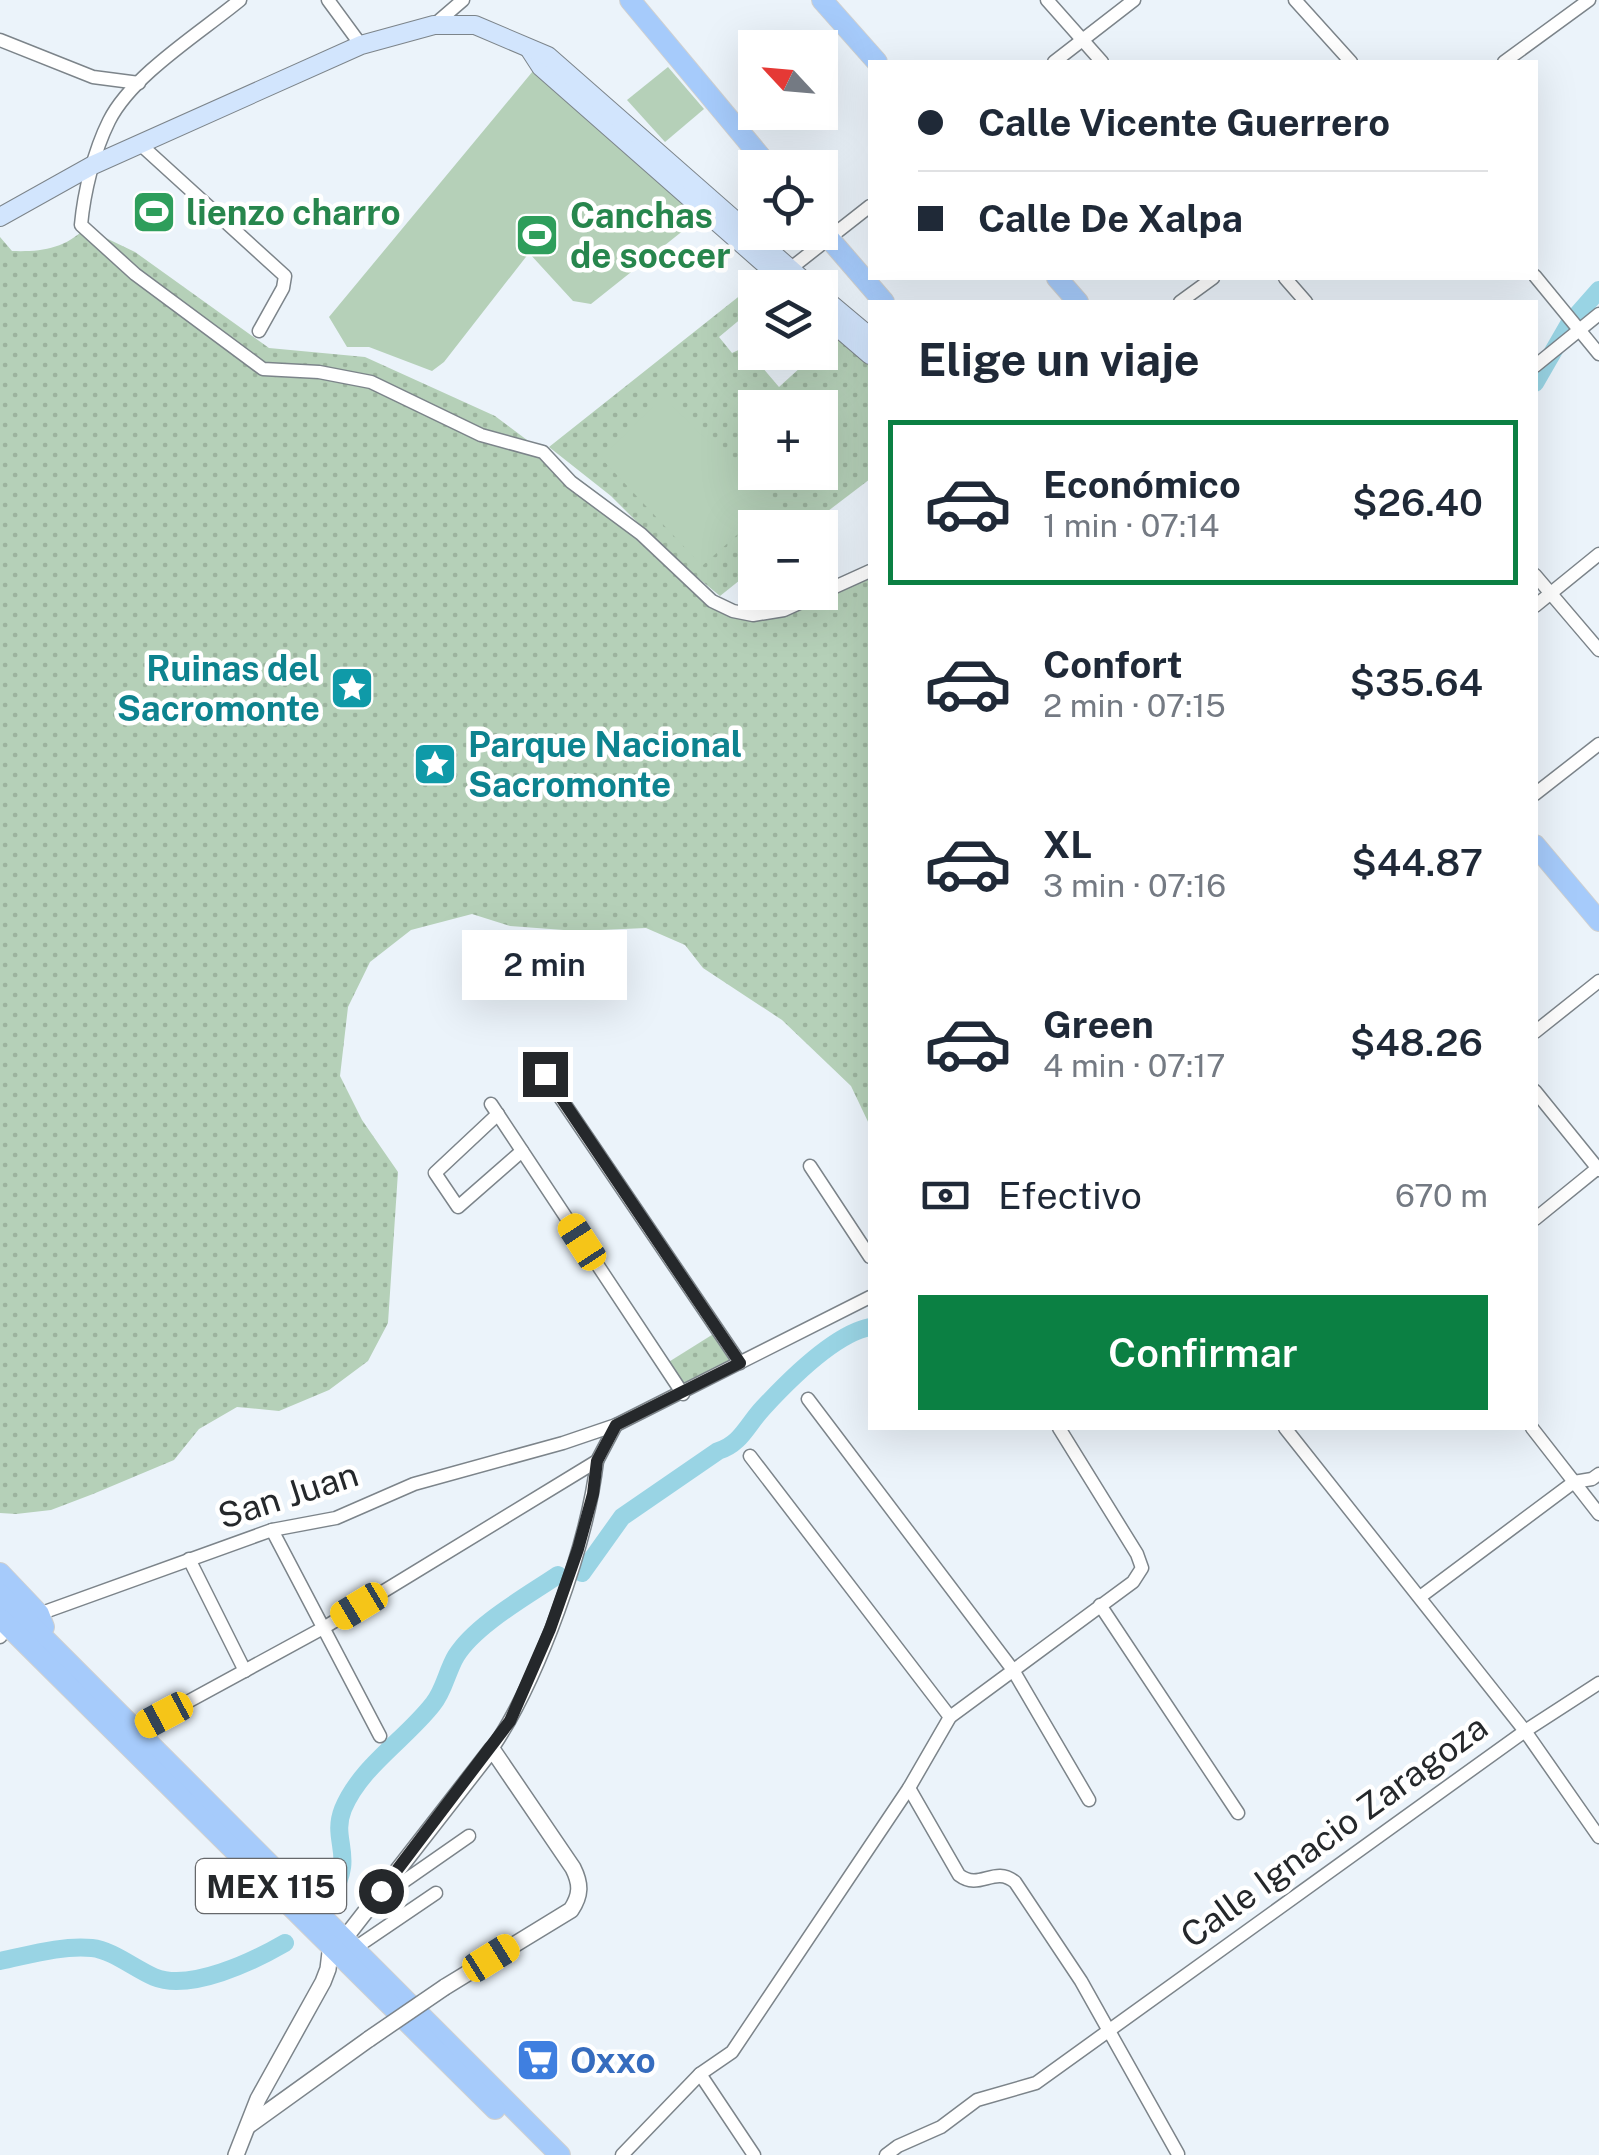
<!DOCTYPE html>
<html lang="es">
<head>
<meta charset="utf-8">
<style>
	body { margin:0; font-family:"Public Sans",sans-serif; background:#f2f2f3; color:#1f2937; height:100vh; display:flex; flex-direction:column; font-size:38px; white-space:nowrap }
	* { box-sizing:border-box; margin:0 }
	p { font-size:32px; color:#747a83 }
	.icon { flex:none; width:55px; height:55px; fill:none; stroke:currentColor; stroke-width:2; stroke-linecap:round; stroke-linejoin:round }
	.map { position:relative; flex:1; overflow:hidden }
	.sheet { position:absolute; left:868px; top:300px; width:670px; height:1130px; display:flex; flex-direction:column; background:#fff; border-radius:0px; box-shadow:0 10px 40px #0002 }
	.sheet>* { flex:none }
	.guide { position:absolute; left:868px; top:60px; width:670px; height:220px; border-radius:0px; box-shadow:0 10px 40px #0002; display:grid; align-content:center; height:220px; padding:0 50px; background:#fff }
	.needle { width:65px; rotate:296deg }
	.fabs { position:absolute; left:738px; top:30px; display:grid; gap:20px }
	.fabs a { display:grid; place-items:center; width:100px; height:100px; border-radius:0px; background:#fff; box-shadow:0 10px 40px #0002; font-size:50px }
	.end { position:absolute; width:45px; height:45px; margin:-22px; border:12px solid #25282b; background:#fff; box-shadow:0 0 0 5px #fff }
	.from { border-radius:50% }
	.bubble { position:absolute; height:70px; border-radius:0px; background:#fff; box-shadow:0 10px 40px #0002; font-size:32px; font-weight:600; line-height:70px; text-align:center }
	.car { position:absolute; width:30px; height:60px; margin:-30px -15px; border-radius:12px; box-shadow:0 0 8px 2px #0007; background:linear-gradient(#f5c518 24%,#345 0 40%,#f5c518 0 76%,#345 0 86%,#f5c518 0) }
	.guide b { display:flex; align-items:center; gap:35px; height:95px; font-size:38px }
	.guide b+b { border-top:2px solid #e0e1e3 }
	.guide i { width:25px; height:25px; background:#1f2937 }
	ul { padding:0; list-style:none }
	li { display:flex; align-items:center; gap:30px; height:165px; margin:0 20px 15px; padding:0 30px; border:5px solid transparent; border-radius:0px }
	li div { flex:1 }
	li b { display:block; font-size:38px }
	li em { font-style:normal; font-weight:600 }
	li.active { border-color:#0b8043 }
	li>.icon { width:90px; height:90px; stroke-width:1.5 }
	h2 { padding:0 50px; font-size:45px; line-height:120px }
	.pay { display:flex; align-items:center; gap:25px; height:110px; padding:0 50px; font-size:38px }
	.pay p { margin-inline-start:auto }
	.cta { display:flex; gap:20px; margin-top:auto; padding:20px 50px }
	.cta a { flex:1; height:115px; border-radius:0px; background:#0b8043; color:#fff; font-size:40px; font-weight:600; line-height:115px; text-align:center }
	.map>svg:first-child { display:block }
	.grass { fill:url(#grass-dots); fill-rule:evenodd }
	.pitch { fill:#b5d0b8 }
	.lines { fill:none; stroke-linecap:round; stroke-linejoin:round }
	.river { stroke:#99d4e4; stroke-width:18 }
	.minor-casing { stroke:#7c848a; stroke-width:15 }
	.tertiary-casing { stroke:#7c848a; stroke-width:18 }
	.secondary-casing { stroke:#7c848a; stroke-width:20 }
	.primary-casing { stroke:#cfd0d0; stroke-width:22 }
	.minor { stroke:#fff; stroke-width:12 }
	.tertiary { stroke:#fff; stroke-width:15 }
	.secondary { stroke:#d2e5fd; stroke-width:18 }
	.primary { stroke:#a6cbfb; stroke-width:20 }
	.tertiary-bridge-casing { stroke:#7c848a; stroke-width:18; stroke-linecap:butt }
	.tertiary-bridge { stroke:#fff; stroke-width:15 }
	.route { stroke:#25282b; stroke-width:12 }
	.labels { text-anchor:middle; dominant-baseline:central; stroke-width:9; stroke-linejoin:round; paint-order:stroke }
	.shield { fill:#fff; stroke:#66686b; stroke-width:2.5 }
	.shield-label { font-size:32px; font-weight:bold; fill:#25282b }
	.leisure-label { font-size:35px; font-weight:bold; fill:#27864d; stroke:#fff; text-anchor:start }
	.culture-label { font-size:35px; font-weight:bold; fill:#0d838f; stroke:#fff; text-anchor:end }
	.street-label { font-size:35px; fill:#25282b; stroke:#fff }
	.shop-label { font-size:35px; font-weight:bold; fill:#366cbe; stroke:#fff; text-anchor:start }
</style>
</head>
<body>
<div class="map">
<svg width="1599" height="2155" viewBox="0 0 1599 2155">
	<defs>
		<pattern id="grass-dots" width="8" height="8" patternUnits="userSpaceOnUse" patternTransform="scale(2.5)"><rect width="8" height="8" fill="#b5d0b8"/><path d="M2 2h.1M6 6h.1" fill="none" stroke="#9cb39e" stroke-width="1.8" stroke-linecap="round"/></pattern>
	</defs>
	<rect width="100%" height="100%" fill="#ebf3fa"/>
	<g class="grass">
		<path d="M85,228L135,252L269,348L365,357L495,416L607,500L673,566L731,608L775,610L870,572V1126L851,1086L782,1020L703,968L685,945L646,928L577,931L510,926L472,914L411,930L370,962L348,1007L340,1076L362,1120L398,1172L388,1323L368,1361L329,1390L279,1411L237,1407L199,1429L174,1460L93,1494L51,1510L16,1514L0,1513V237L12,251C40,252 65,249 85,228Z"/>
		<path d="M766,275L779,287L755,288V307L719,337L732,353L745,347L779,387L836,335L870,364V479L807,527L755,528V568L720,596L669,554L611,496L549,447ZM755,408H820V472H755Z"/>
		<polygon points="715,1333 736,1361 682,1387 667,1363"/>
	</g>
	<g class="pitch">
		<polygon points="668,67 704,109 665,142 627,100"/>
		<polygon points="533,71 699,218 591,304 573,301 529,253 444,362 432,371 369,347 347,347 329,317"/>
		<polygon points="663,397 772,504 702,566 601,458"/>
	</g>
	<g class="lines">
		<g class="river">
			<polyline points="1535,383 1569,324 1599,290"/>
			<path d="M582,1573L622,1517L718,1451C741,1444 747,1425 763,1408C788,1381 834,1334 870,1327"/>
			<path d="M330,1897C357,1855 330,1842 343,1809C361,1766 405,1740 433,1704C444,1691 447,1671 456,1656C475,1625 527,1596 558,1575"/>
			<path d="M0,1961C29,1955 62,1945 92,1948C112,1950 135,1969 154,1977C190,1992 254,1961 285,1943"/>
		</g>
		<g class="minor-casing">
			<g id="minor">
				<path d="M240,0C200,33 132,75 109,121C94,151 84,192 81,225L135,274L263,369L319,372L371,382L481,435L543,452L571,482L641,534L712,601L733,611L753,615L784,610L870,571"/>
				<polyline points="328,0 361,45"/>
				<polyline points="1047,0 1102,62"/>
				<polyline points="1295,0 1351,62"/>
				<polyline points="434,25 463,0"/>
				<polyline points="0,40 93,77 139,83"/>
				<polyline points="1054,62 1134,0"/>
				<polyline points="1504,62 1589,0"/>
				<polyline points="141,145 285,276 283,288 259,331"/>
				<polyline points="786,272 870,206"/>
				<polyline points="1535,276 1599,354"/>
				<polyline points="1285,278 1306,302"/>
				<polyline points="1180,302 1213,278"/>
				<polyline points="1535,366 1599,314"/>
				<polyline points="1535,575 1599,650"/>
				<polyline points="1535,606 1599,554"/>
				<polyline points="1535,794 1599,744"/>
				<polyline points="1535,1032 1599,981"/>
				<polyline points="545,1075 740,1363"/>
				<polyline points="1535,1091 1599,1170"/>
				<polyline points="491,1104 683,1394"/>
				<polyline points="498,1114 435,1173 458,1207 522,1151"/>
				<polyline points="810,1166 870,1257"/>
				<polyline points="1535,1219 1599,1167"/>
				<polyline points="808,1399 1013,1670 1089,1800"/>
				<polyline points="1285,1428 1525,1731 1599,1837"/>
				<polyline points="1532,1428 1599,1514"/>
				<polyline points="750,1456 950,1717"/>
				<polyline points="272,1530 380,1736"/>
				<polyline points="189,1559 245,1671"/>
				<polyline points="1420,1597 1574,1482 1592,1479 1599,1474"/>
				<polyline points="1100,1605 1238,1813"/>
				<polyline points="39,1614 272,1530 336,1518 414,1484 563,1443 616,1425 870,1297"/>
				<polyline points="0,1637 1,1636"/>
				<polyline points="136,1730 325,1627 597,1461 616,1425"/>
				<path d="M492,1749C539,1679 587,1546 597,1461"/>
				<path d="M909,1788L959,1875C980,1891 994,1865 1015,1882L1081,1981L1178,2154"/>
				<polyline points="381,1891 390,1891 469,1836"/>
				<polyline points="355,1948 436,1893"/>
				<polyline points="700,2074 754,2155"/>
				<polyline points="622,2155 700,2074 732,2052 909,1788 950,1717 1133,1582 1142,1568 1137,1554 1059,1428"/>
				<polyline points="886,2155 898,2146 941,2127 977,2100 1036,2083 1525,1731 1599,1683"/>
			</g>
		</g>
		<g class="tertiary-casing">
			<g id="tertiary">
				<path d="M345,1938L492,1749L573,1868C581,1884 581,1895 571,1910L445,1987"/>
				<polyline points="248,2126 369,2039"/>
				<polyline points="236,2155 258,2099 323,1982 328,1969 331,1944"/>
			</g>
		</g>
		<g class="secondary-casing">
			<g id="secondary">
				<polyline points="530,50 541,67 792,288"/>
				<polyline points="0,217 93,165 361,45 434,25 475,25 548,56 812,288"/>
				<polyline points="820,295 870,337"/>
				<polyline points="820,312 870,355"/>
			</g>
		</g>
		<g class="primary-casing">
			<g id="primary">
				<polyline points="630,0 770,168"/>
				<polyline points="822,0 877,62"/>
				<polyline points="820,228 884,302"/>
				<polyline points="1057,278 1078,302"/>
				<polyline points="1535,845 1599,921"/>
				<polyline points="0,1573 39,1614 44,1627"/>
				<polyline points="0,1594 560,2155"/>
				<polyline points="0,1618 495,2109"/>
			</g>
		</g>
		<use href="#minor" class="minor"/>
		<use href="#tertiary" class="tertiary"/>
		<use href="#secondary" class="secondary"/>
		<use href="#primary" class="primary"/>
		<g class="tertiary-bridge-casing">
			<polyline id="tertiary-bridge" points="369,2039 445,1987"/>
		</g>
		<use href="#tertiary-bridge" class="tertiary-bridge"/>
	</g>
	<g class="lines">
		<polyline class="route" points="381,1891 510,1721 550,1629 578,1549 593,1494 597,1461 616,1425 740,1363 545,1074"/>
	</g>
	<defs>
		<g id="stadium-square" transform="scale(2.25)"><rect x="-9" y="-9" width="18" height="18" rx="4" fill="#2e9e5b" stroke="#fff"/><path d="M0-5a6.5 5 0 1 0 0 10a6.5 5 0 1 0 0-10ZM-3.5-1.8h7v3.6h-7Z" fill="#fff"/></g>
		<g id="sight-square" transform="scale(2.25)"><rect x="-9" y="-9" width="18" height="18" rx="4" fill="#0f9aa8" stroke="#fff"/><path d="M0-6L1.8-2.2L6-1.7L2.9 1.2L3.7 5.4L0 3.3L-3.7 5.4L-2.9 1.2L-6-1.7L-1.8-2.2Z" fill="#fff"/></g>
		<g id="supermarket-square" transform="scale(2.25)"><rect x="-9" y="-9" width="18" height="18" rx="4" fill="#3f7fe0" stroke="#fff"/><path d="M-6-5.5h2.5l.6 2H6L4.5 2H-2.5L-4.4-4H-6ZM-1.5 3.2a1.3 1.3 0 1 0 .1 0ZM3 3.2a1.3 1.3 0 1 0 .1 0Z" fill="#fff"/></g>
	</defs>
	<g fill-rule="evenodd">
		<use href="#stadium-square" x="154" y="212"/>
		<use href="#stadium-square" x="537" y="235"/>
		<use href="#sight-square" x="352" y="688"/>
		<use href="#sight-square" x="435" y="764"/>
		<use href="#supermarket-square" x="538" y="2060"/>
	</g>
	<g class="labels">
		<rect class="shield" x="196" y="1859" width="150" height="54" rx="8"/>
		<g class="shield-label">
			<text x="271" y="1886">MEX 115</text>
		</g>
		<g class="leisure-label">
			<text x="186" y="212">lienzo charro</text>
			<text x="570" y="215">Canchas<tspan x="570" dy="40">de soccer</tspan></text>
		</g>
		<g class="culture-label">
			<text x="320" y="668">Ruinas del<tspan x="320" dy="40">Sacromonte</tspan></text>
			<text x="468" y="744" text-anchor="start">Parque Nacional<tspan x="468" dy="40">Sacromonte</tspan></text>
		</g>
		<g class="street-label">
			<text transform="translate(288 1495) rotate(-18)">San Juan</text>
			<text transform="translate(1334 1831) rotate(-36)">Calle Ignacio Zaragoza</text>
		</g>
		<g class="shop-label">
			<text x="570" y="2060">Oxxo</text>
		</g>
	</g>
</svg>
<div class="fabs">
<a><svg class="needle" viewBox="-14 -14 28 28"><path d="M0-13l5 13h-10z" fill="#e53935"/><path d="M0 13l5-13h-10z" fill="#747a83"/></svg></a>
<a><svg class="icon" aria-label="locate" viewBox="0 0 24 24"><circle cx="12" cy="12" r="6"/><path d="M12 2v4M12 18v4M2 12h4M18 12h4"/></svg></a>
<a><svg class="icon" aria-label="layers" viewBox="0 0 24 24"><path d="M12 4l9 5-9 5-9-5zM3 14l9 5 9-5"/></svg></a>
<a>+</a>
<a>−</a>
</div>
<i class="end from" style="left:381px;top:1891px"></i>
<i class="end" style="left:545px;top:1074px"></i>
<div class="bubble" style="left:462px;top:930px;width:165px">2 min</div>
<i class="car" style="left:582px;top:1242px;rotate:327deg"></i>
<i class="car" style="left:359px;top:1606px;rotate:239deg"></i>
<i class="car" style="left:164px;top:1715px;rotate:242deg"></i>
<i class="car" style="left:491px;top:1958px;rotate:58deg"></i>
<div class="guide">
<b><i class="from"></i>Calle Vicente Guerrero</b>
<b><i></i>Calle De Xalpa</b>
</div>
<section class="sheet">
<h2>Elige un viaje</h2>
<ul>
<li class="active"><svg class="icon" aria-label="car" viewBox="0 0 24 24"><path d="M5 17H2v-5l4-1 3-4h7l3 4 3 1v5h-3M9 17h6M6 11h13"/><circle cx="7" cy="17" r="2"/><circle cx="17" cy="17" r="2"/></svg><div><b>Económico</b><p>1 min · 07:14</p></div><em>$26.40</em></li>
<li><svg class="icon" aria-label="car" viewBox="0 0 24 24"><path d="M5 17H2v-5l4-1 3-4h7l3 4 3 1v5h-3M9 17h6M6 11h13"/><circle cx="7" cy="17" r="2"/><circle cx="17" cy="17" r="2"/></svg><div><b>Confort</b><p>2 min · 07:15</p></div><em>$35.64</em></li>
<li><svg class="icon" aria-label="car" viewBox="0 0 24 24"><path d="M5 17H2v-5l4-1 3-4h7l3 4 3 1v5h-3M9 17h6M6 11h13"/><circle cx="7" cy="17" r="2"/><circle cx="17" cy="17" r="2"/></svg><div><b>XL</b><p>3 min · 07:16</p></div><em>$44.87</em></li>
<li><svg class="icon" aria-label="car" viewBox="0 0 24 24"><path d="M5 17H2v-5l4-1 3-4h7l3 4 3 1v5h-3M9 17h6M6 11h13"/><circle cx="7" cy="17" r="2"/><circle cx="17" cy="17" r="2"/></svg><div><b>Green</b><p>4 min · 07:17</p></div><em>$48.26</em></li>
</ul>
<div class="pay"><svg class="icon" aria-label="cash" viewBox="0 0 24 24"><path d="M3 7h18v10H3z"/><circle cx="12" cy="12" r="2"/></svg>Efectivo<p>670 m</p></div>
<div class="cta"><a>Confirmar</a></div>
</section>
</div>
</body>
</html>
